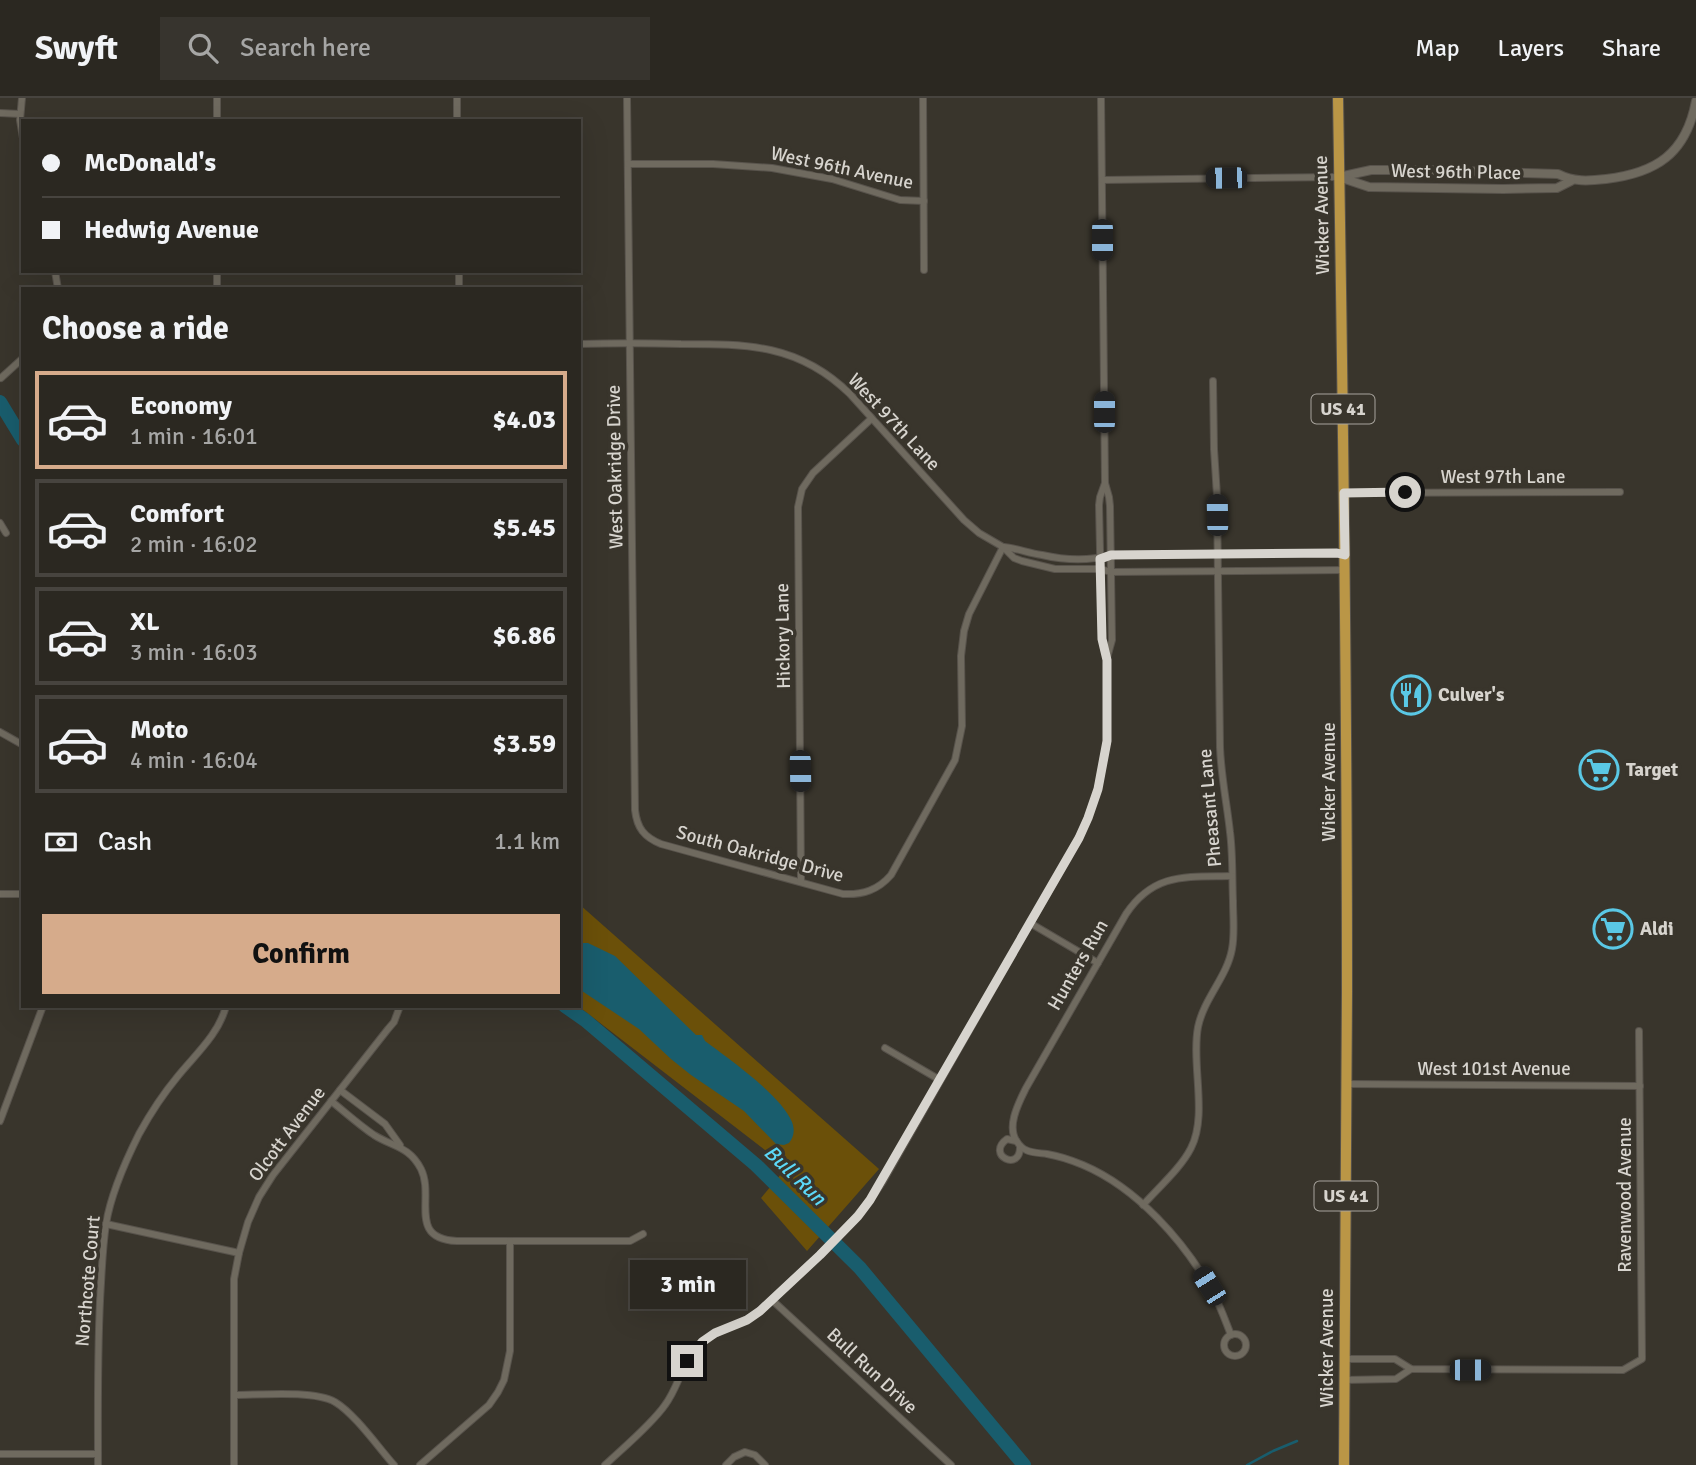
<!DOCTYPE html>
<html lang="en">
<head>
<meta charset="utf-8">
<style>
	body { margin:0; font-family:Signika,sans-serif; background:#37342e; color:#f1f3f6; height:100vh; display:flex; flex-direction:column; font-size:26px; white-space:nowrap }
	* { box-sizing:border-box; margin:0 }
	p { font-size:23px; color:#a6a6a5 }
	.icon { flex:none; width:38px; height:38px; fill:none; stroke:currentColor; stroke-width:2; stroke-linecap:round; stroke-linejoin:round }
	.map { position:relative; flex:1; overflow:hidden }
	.panel { position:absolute; left:21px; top:189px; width:560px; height:721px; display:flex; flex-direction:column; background:#2b2821; border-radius:0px; box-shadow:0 7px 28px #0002,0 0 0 2px #47443f }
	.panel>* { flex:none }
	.top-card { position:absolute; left:21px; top:21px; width:560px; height:154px; border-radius:0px; box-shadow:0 7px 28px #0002,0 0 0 2px #47443f; display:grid; align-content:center; height:154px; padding:0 21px; background:#2b2821 }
	.end { position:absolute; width:32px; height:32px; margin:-16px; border:9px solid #d7d4ce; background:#111; box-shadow:0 0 0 4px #111 }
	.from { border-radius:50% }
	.bubble { position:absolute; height:49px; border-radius:0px; background:#2b2821; box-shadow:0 7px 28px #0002,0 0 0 2px #47443f; font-size:23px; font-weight:700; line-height:49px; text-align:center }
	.car { position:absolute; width:21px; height:42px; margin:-21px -10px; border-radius:9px; box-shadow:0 0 5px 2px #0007; background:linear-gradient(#222 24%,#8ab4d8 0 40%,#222 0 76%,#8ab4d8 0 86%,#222 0) }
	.top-card b { display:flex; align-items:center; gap:24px; height:66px; font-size:26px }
	.top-card b+b { border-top:2px solid #47443f }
	.top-card i { width:18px; height:18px; background:#f1f3f6 }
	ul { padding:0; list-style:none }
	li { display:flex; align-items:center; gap:21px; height:98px; margin:0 14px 10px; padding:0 7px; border:4px solid #47443f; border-radius:0px }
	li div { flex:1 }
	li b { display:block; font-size:26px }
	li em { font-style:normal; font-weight:700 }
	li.selected { border-color:#d6ab8b }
	li>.icon { width:63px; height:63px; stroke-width:1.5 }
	h2 { padding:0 21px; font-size:32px; line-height:84px }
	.pay { display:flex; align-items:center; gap:18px; height:77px; padding:0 21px; font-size:26px }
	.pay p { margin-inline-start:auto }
	.primary-button { display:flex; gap:14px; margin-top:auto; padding:14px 21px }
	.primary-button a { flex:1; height:80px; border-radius:0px; background:#d6ab8b; color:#111; font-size:28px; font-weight:700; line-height:80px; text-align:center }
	header { display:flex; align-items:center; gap:42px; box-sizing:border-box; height:98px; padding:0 35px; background:#2b2821; border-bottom:2px solid #47443f }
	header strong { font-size:33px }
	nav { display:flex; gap:38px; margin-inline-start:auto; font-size:24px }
	.search { width:490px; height:63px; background:#37342e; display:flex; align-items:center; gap:18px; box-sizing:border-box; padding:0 24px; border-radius:0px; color:#a6a6a5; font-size:26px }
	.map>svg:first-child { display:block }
	.green { fill:#6b5009 }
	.water { fill:#195d6d }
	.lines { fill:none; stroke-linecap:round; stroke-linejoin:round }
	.stream { stroke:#195d6d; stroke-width:2.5 }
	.river { stroke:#195d6d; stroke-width:14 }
	.minor-casing { stroke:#58534c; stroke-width:8 }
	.tertiary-casing { stroke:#58534c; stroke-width:10 }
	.trunk-casing { stroke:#58534c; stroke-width:12 }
	.minor { stroke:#6f6a5f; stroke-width:6 }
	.tertiary { stroke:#6f6a5f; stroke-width:8 }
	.trunk { stroke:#ba9646; stroke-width:10 }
	.route { stroke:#d7d4ce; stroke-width:9 }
	.labels { text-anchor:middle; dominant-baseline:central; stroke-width:7; stroke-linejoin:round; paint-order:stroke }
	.shield { fill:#39352c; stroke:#a8a49d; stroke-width:2 }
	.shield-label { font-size:18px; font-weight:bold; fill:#d7d4ce }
	.street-label { font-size:19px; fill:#d7d4ce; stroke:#39352c }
	.poi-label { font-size:19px; font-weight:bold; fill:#d7d4ce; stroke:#39352c; text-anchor:start }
	.water-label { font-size:21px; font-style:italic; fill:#5cd8f8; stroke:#39352c }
</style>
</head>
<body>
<header>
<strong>Swyft</strong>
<div class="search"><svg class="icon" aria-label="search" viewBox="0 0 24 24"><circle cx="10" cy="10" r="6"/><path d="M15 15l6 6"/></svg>Search here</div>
<nav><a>Map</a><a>Layers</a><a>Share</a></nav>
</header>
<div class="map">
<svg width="1696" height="1367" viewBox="0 0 1696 1367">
	<rect width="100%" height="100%" fill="#39352c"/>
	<polygon class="green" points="579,806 879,1071 807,1153 761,1100 787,1069 578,908"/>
	<path class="water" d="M579,845H588L615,858L696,937H702L705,943C728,960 782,998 792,1024C795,1032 794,1039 789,1045L784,1047L776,1046L744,1013L691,977L671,961L639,931L579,891Z"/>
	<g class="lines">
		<polyline class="stream" points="1247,1367 1273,1353 1297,1343"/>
		<g class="river">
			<polyline points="0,304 23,342"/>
			<polyline points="565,908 585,922 756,1067 860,1170 1024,1367"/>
		</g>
		<g class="minor-casing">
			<g id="minor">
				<polyline points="22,0 20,22 23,40"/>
				<polyline points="217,0 217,23"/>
				<polyline points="457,0 457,23"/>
				<path d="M627,0L635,712C637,730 644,739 661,746L843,796C863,797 878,792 891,777L955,662L962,628L961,558L964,533L969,516L1003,449"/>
				<polyline points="923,0 924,172"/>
				<polyline points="1101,0 1105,385 1109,399 1110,408 1112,542 1107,560"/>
				<polyline points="0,15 20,16"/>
				<polyline points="628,66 713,66 772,70 832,81 900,102 924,103"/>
				<polyline points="1102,82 1339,79"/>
				<polyline points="55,173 58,191"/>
				<polyline points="459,173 459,191"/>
				<polyline points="217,191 217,173"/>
				<path d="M579,246C613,245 647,245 681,246C748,246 799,246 850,296L964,422L979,435L1003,449L1014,460L1022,463L1055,471H1100L1111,474L1346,472"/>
				<polyline points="1,280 23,260"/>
				<polyline points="1344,395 1620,394"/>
				<polyline points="0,425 6,435"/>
				<path d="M1003,449C1016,450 1028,455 1042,457C1064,462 1089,463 1111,457L1337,455L1345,457"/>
				<polyline points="0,634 23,647"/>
				<polyline points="801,784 798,409 802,391 813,375 871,321"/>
				<polyline points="0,796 23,796"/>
				<polyline points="1030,825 1098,865"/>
				<polyline points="885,950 940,982"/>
				<polyline points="1347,986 1640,988"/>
				<polyline points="340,992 385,1026 400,1047"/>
				<path d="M331,1003C345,1014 359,1027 374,1037C393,1049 409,1048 421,1071C435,1099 407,1141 457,1143H630L643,1136"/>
				<polyline points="0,1023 43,908"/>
				<path d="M1016,1043L1007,1041C985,1057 1021,1075 1020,1048"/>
				<path d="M1143,1107C1158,1090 1181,1070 1191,1050C1208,1017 1191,966 1198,929C1204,900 1227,879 1232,851C1235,836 1233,819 1233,803C1232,780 1233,757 1230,734C1227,706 1221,678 1220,649L1217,398L1214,351L1213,283"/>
				<polyline points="106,1126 239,1155"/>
				<polyline points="772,1202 951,1367"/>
				<circle cx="1235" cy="1247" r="11"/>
				<path d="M1231,1237C1225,1222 1220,1207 1212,1193C1184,1143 1137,1090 1083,1067C1071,1062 1059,1058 1047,1056C1040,1055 1032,1055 1026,1052C1023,1051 1019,1047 1018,1045C1005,1030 1019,1004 1026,990L1126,816C1154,774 1187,779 1232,778"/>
				<polyline points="1344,1261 1395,1261 1411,1271 1623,1272 1642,1261 1639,933"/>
				<polyline points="1344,1282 1396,1281 1411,1271"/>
				<path d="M234,1297C260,1297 313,1292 335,1304C355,1316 378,1349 394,1367"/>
				<polyline points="0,1356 98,1356"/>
				<path d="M98,1367C98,1306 97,1246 101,1185C102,1166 103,1146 106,1126C111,1095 125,1064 139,1036C150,1016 163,996 178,978C195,957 219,936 226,908"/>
				<polyline points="234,1367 234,1181 239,1155 248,1124 259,1099 273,1077 388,931 394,924 400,908"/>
				<polyline points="420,1367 489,1307 498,1294 504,1282 510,1253 510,1143"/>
				<path d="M605,1367C623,1350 651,1327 665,1307C680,1287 682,1261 703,1244C718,1230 738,1229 754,1217C769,1207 781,1193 794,1181C826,1151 859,1121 883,1083L1079,740L1088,720L1098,691L1107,643V562L1102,541L1099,407L1100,399L1105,385"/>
				<polyline points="726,1367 734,1359 745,1354 755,1357 765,1367"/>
			</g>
		</g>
		<g class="tertiary-casing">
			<g id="tertiary">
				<path d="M1339,79L1371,72H1428L1558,76C1574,84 1588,83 1606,81C1656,75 1686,56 1696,3"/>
				<polyline points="1342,80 1369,89 1503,91 1557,90 1571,83"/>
			</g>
		</g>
		<g class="trunk-casing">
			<path id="trunk" d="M1338,0C1343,298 1347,595 1347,893C1347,1051 1344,1209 1344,1367"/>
		</g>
		<use href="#minor" class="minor"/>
		<use href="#tertiary" class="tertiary"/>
		<use href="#trunk" class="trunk"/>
	</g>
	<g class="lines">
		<polyline class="route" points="687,1263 702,1244 715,1235 747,1222 760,1213 820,1157 858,1118 870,1102 1079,740 1088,720 1098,691 1107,643 1107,562 1102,541 1100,461 1111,457 1337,455 1345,457 1344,395 1405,394"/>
	</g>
	<defs>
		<g id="restaurant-ring" transform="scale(2.0125)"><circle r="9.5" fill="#39352c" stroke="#5ac8e5" stroke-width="1.5"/><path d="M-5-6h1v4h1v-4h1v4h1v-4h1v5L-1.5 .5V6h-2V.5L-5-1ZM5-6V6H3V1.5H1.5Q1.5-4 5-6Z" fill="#5ac8e5"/></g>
		<g id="supermarket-ring" transform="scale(2.0125)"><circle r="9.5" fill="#39352c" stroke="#5ac8e5" stroke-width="1.5"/><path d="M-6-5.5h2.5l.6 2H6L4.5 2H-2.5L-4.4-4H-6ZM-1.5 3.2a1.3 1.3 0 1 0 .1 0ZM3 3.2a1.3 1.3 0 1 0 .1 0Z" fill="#5ac8e5"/></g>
	</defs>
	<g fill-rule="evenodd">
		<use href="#restaurant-ring" x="1411" y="597"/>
		<use href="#supermarket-ring" x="1599" y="672"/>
		<use href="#supermarket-ring" x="1613" y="831"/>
	</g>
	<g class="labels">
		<g class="shield">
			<rect x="1311.5" y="296.5" width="63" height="29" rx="5"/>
			<rect x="1314.5" y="1083.5" width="63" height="29" rx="5"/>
		</g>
		<g class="shield-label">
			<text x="1343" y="311">US 41</text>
			<text x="1346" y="1098">US 41</text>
		</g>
		<g class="street-label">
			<text transform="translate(842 70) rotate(12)">West 96th Avenue</text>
			<text transform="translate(1456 74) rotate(1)">West 96th Place</text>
			<text transform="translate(1322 117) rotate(-91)">Wicker Avenue</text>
			<text transform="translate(894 324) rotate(47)">West 97th Lane</text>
			<text transform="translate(615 369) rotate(-91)">West Oakridge Drive</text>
			<text x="1503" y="379">West 97th Lane</text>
			<text transform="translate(783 538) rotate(-91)">Hickory Lane</text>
			<text transform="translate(1329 684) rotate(-90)">Wicker Avenue</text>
			<text transform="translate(1210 710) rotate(-95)">Pheasant Lane</text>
			<text transform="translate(760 756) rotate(15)">South Oakridge Drive</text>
			<text transform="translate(1078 867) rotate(-60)">Hunters Run</text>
			<text x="1494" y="971">West 101st Avenue</text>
			<text transform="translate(287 1036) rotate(-53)">Olcott Avenue</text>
			<text transform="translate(1625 1097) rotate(-90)">Ravenwood Avenue</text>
			<text transform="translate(88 1183) rotate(-85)">Northcote Court</text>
			<text transform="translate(1327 1250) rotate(-90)">Wicker Avenue</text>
			<text transform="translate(872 1273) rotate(43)">Bull Run Drive</text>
		</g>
		<g class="poi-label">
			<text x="1438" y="597">Culver's</text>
			<text x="1626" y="672">Target</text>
			<text x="1640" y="831">Aldi</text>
		</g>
		<g class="water-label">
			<text transform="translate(795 1077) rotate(44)">Bull Run</text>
		</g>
	</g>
</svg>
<i class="end from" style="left:1405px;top:394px"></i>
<i class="end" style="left:687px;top:1263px"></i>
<div class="bubble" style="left:630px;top:1162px;width:116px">3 min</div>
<i class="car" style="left:1226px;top:80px;rotate:269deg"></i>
<i class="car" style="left:1102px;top:142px;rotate:180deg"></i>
<i class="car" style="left:1104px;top:314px;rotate:0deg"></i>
<i class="car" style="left:1217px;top:417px;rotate:359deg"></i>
<i class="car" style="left:800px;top:673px;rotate:179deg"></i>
<i class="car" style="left:1209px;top:1188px;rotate:328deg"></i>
<i class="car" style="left:1470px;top:1272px;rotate:90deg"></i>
<div class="top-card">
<b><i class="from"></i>McDonald's</b>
<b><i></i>Hedwig Avenue</b>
</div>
<section class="panel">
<h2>Choose a ride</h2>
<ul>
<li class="selected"><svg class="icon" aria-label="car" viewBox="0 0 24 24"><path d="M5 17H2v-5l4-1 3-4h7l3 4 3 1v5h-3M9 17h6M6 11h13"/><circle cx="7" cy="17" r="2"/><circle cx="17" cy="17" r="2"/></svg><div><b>Economy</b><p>1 min · 16:01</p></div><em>$4.03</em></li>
<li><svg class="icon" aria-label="car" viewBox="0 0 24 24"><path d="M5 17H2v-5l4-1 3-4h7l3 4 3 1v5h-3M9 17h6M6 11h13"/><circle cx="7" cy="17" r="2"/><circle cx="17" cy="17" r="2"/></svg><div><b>Comfort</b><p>2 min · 16:02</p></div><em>$5.45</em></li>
<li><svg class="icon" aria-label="car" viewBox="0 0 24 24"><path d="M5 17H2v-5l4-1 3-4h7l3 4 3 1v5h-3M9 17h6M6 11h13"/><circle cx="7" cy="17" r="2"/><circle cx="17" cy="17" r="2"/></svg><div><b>XL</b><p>3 min · 16:03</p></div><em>$6.86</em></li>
<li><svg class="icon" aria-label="car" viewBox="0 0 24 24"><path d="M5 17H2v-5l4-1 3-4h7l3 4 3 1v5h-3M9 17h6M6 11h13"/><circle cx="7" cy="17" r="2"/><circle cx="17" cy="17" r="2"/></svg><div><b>Moto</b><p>4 min · 16:04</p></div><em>$3.59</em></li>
</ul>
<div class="pay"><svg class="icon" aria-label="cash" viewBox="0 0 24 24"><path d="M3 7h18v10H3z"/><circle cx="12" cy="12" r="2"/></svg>Cash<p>1.1 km</p></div>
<div class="primary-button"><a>Confirm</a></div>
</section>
</div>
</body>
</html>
